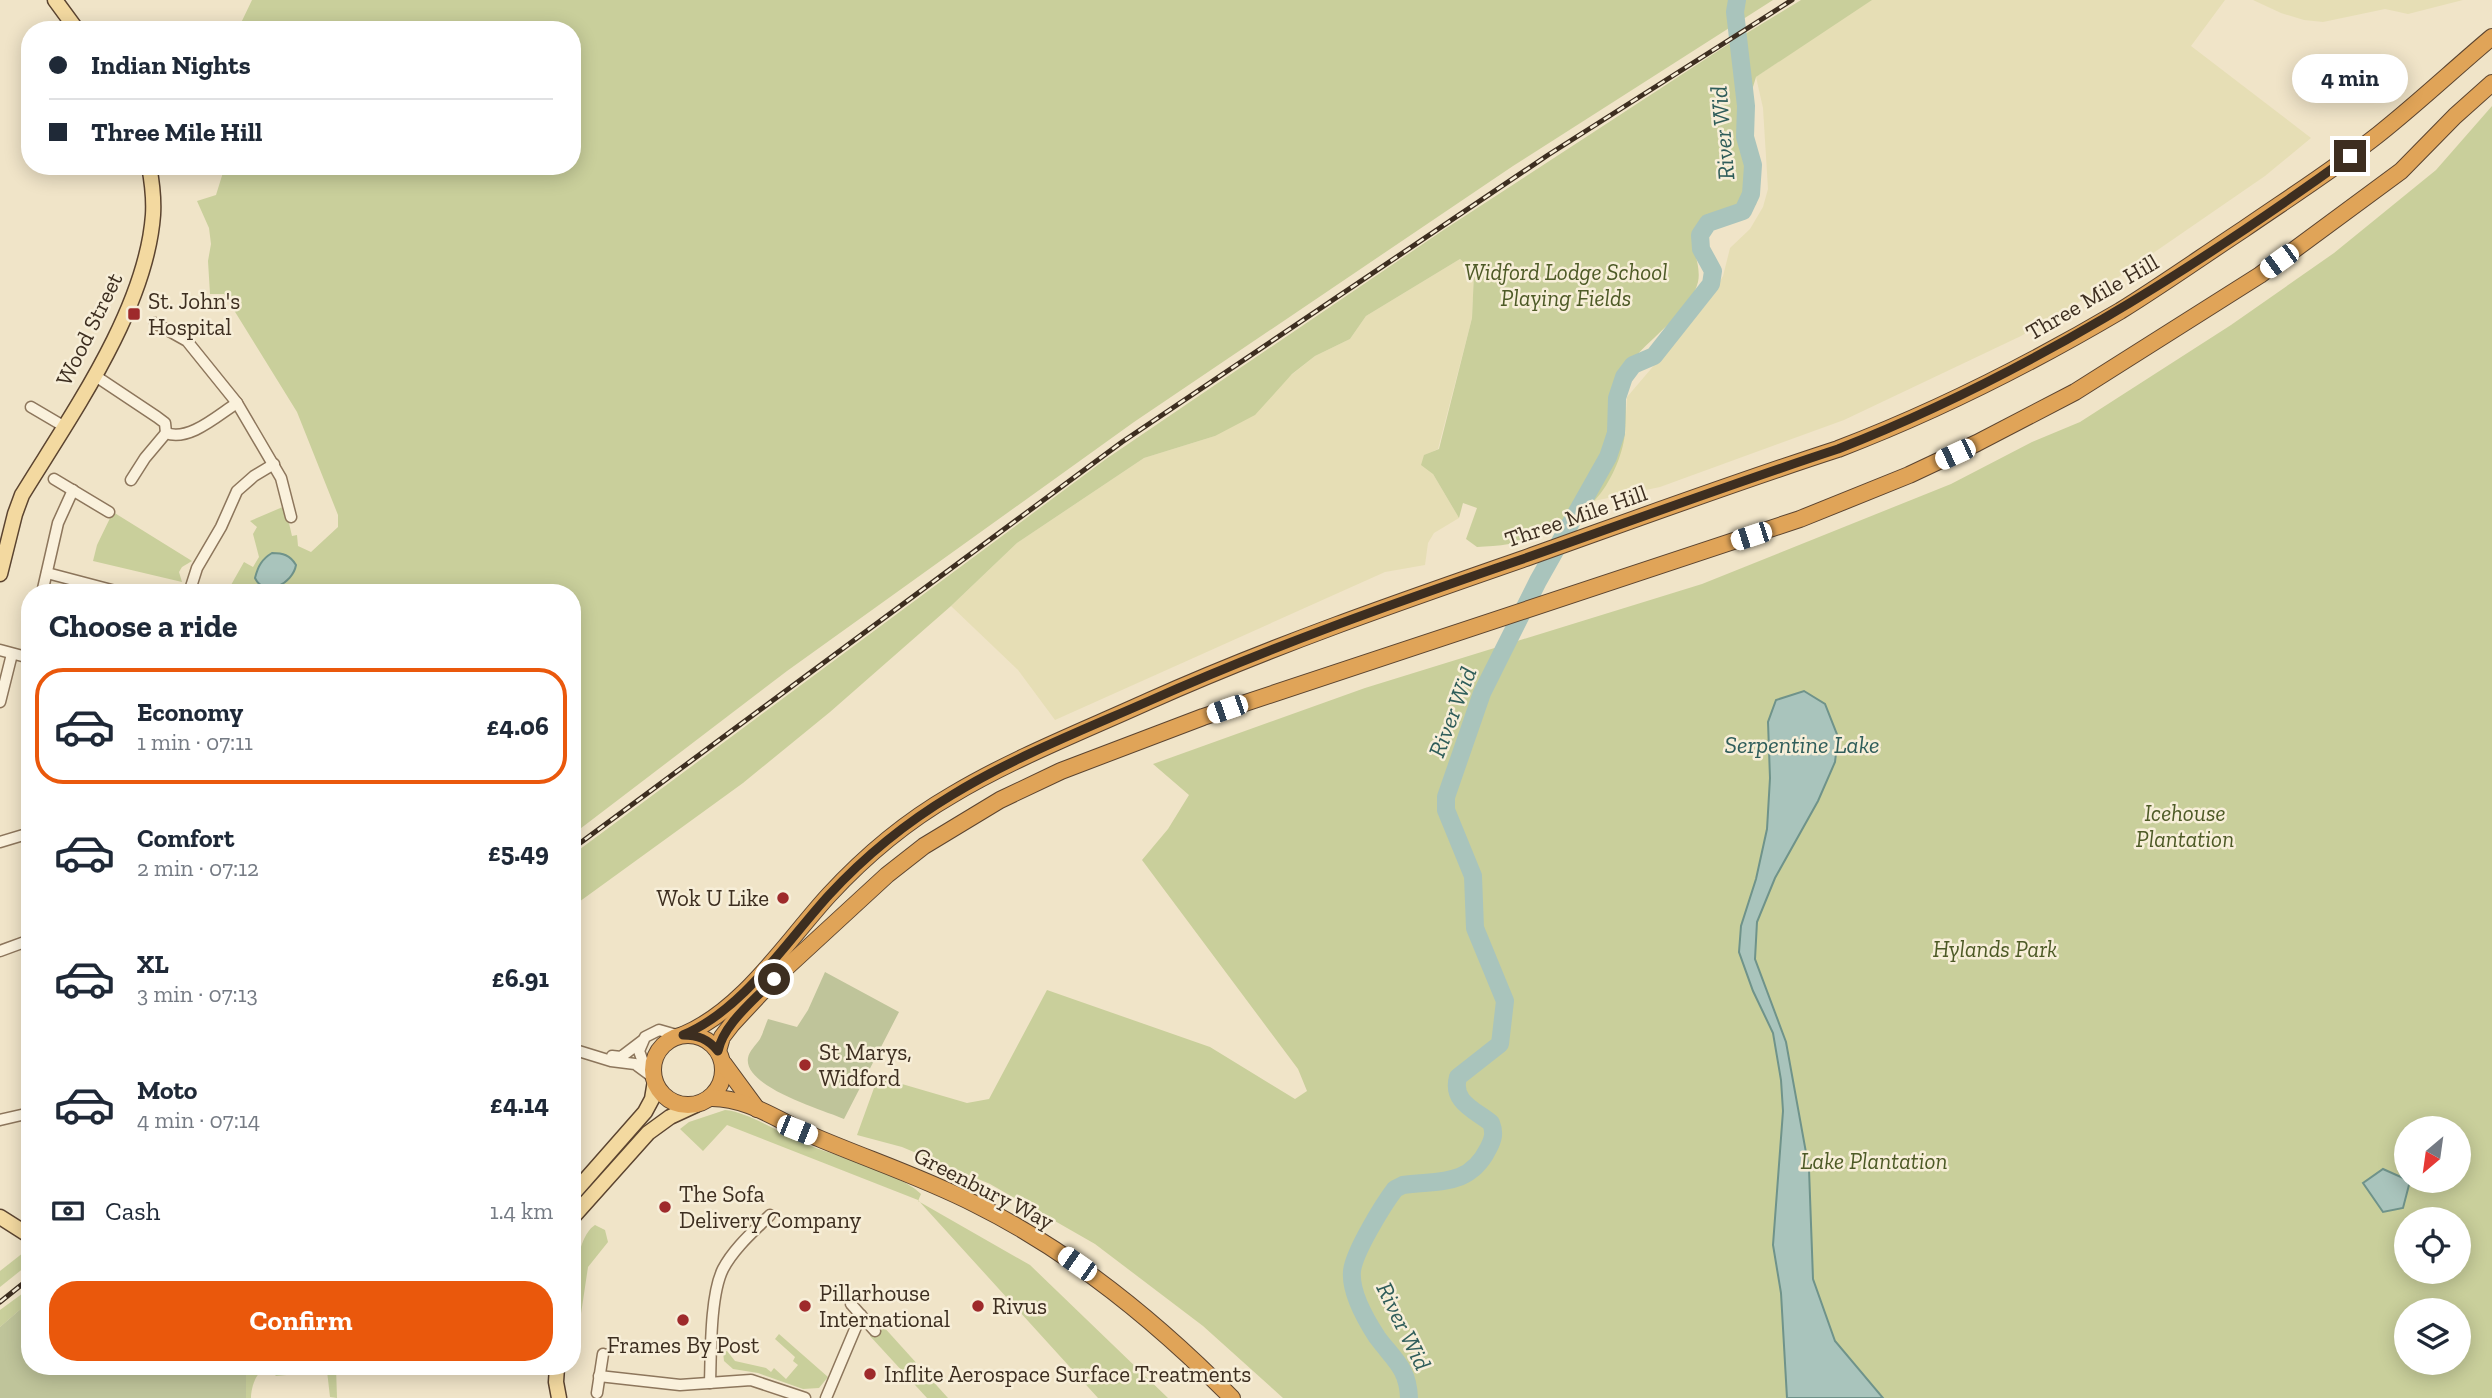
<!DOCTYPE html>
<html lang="en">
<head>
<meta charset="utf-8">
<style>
	body { margin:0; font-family:"Zilla Slab",serif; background:#f2f2f3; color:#1f2937; height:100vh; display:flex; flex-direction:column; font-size:26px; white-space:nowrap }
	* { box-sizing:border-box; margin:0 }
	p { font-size:23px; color:#747a83 }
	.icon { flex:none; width:38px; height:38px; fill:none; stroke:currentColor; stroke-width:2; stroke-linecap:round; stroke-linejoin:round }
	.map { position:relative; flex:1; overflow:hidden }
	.sheet { position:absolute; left:21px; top:584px; width:560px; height:791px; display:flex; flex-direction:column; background:#fff; border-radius:28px; box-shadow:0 4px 18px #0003 }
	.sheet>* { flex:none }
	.banner { position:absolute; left:21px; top:21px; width:560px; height:154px; border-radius:28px; box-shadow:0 4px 18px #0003; display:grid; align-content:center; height:154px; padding:0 28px; background:#fff }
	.needle { width:46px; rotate:209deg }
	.buttons { position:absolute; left:2394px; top:1116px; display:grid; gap:14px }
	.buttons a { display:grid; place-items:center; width:77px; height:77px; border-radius:50%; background:#fff; box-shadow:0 4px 18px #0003; font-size:35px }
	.end { position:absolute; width:32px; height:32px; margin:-16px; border:9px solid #3d2e20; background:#fff; box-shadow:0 0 0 4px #fff }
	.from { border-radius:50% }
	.bubble { position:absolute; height:49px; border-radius:24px; background:#fff; box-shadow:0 4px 18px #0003; font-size:23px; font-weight:700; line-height:49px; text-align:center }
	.car { position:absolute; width:21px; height:42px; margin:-21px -10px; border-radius:9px; box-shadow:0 0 5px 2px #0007; background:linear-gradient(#fff 24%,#345 0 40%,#fff 0 76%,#345 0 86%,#fff 0) }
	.banner b { display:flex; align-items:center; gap:24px; height:66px; font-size:26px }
	.banner b+b { border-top:2px solid #e0e1e3 }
	.banner i { width:18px; height:18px; background:#1f2937 }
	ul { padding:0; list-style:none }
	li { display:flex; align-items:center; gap:21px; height:116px; margin:0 14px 10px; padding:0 14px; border:4px solid transparent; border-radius:28px }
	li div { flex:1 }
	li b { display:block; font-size:26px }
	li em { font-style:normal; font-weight:700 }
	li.active { border-color:#ea580c }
	li>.icon { width:63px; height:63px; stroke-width:1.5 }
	h2 { padding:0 28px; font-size:32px; line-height:84px }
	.pay { display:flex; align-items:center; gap:18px; height:77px; padding:0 28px; font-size:26px }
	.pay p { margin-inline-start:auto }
	.action { display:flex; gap:14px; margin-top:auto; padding:14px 28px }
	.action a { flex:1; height:80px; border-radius:28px; background:#ea580c; color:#fff; font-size:28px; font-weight:700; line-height:80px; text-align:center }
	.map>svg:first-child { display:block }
	.farmland { fill:#e6deb5 }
	.green { fill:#c9cf9b; fill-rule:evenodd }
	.cemetery { fill:#bfc49a }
	.water { fill:#a9c4bc; stroke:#6f938a; stroke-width:2 }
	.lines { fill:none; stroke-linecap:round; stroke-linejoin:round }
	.river { stroke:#a9c4bc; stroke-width:18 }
	.minor-casing { stroke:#8d765c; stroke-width:13 }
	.major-casing { stroke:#5b4430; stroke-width:17 }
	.highway-casing { stroke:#5b4430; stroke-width:18 }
	.minor { stroke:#faf1dc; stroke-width:10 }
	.major { stroke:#f3d9a0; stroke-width:14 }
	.highway { stroke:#e0a458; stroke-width:16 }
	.rail-casing { stroke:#3d2e20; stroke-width:5 }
	.rail { stroke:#f7eed8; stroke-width:2.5; stroke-dasharray:8; stroke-linecap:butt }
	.route { stroke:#3d2e20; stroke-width:9 }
	.poi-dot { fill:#9e2a2b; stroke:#f7eed8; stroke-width:2.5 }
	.labels { text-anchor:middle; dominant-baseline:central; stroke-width:5; stroke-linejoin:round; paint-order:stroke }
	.park-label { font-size:23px; font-style:italic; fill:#4d5a26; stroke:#f7eed8 }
	.street-label { font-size:23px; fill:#3d2e20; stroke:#f7eed8 }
	.poi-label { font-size:23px; fill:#3d2e20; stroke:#f7eed8; text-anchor:start }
	.water-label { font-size:24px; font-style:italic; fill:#2f5d5a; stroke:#f7eed8 }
</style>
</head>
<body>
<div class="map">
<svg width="2492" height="1398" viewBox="0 0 2492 1398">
	<rect width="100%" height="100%" fill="#f0e4c8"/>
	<g class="farmland">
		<polygon points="1869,0 2225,0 2191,46 2311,138 2265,176 2101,289 2021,336 1844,420 1660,487 1594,501 1610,478 1625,436 1627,397 1708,302 1723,276 1730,248 1750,229 1763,207 1768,189 1763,108 1756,77"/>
		<polygon points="2253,0 2463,0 2408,14 2385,9 2323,22 2304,20 2281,13"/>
		<polygon points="1460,259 1474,272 1472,318 1438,449 1425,455 1433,474 1459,518 1434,533 1428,543 1425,565 1385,572 1055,720 1018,670 951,606 1017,543 1144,458 1215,436 1315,356 1350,339 1366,316"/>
	</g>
	<g class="green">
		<polygon points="252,0 1773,0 1513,166 1134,422 787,671 572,835 572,593 240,593 241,590 231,585 244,562 253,567 259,557 253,534 257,527 250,521 285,506 292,536 297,535 298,546 311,552 338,527 338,515 297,412 224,294 210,294 208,261 211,244 209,228 197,201 216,195 225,166 572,166 572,30 240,30 240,25"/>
		<path d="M1801,0H1872L1756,77L1739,133L1760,163L1756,205H1734L1701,224L1692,239C1694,252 1701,269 1698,282C1691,312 1646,340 1630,364C1624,372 1627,419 1625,433C1623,455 1610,484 1595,500C1581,514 1528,540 1509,544C1499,546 1487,546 1477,547L1466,539L1477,508L1463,503L1459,518L1433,474L1421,465L1424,455L1439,449L1472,318L1474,272L1460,259L1366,316L1350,339L1315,356L1292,374L1255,415L1215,436L1144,458L1017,543L951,606L830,712L743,783L572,907V855L1106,459L1445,229L1724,47Z"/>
		<path d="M2492,106V1398H1283L1203,1326L1095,1244L990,1184L902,1147L857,1135L878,1077L967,1103L989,1099L1047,990L1210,1047L1295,1099L1307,1091L1298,1069L1142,860L1168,829L1189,795L1153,764L1365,688L1702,584L1951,484L2032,442L2080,422L2231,325L2334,253L2436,170ZM2406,1129H2459V1181H2406ZM2406,1220H2459V1272H2406ZM2406,1311H2459V1363H2406Z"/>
		<polygon points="113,512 192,561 182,567 179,572 182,582 93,561 97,545"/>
		<path d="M725,1110C748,1112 778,1132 800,1142C827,1153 904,1175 921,1194L918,1201L1030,1265L1168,1398H1098L918,1200L727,1125L703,1151L680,1129L689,1122Z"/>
		<path d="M595,1225L605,1230L608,1242L588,1267L578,1334L577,1340L572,1343C572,1317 571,1240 595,1225Z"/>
		<polygon points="28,1249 30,1263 0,1287 0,1271"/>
		<polygon points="30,1288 30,1301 0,1327 0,1310"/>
		<polygon points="882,1325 948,1398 927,1398 870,1336"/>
		<polygon points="779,1334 828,1377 819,1388 803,1389 758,1373 733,1369 724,1361 723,1352 727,1351 735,1361 766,1368 771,1372 774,1368 786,1379 798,1365 793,1361 795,1357 775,1339"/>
		<path d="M246,1367H336L337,1398L330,1397L327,1371L276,1376C260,1358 251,1385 251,1398H205Z"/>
	</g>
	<g class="cemetery">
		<path d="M825,972L899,1012L844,1119C823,1110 743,1087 748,1058C749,1051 756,1045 760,1039C763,1033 765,1026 768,1019L797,1027L808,1010Z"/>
		<polygon points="30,1301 30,1367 246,1367 246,1398 0,1398 0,1327"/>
	</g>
	<g class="water">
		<path d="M272,553C283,553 290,555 296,565C293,583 265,599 255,578C258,566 262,559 272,553Z"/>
		<polygon points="1804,691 1825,704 1838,737 1835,762 1818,801 1775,878 1757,922 1755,959 1786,1042 1809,1169 1813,1279 1835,1341 1883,1398 1787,1398 1781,1293 1773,1245 1783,1111 1781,1080 1773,1033 1753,991 1739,952 1741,926 1756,879 1767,829 1770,778 1768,722 1776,700"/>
		<polygon points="2383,1169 2410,1181 2403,1208 2383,1212 2363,1183"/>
	</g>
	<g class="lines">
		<path class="river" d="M1409,1398C1408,1368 1394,1360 1377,1337C1366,1320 1350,1292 1352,1271C1354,1252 1383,1205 1395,1189L1403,1185C1438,1180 1469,1187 1488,1149C1493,1140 1495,1133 1491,1123C1475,1110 1451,1102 1458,1077L1500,1044L1505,1001L1475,928L1473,876L1446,810V797L1482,693L1538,581L1608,457L1616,433L1617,398L1624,377L1633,365L1654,356L1711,284L1713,271L1701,249L1700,235L1708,223L1743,211L1751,194L1753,165L1745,137L1746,106L1735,12L1737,0"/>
		<g class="minor-casing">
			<g id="minor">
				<polyline points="155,323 187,341 237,403 281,478 291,517"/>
				<polyline points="94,375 157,417 165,423 166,433"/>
				<polyline points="31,407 65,427"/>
				<polyline points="54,479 109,512"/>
				<path d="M131,480L145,458L166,433C189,442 218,415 237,403"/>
				<polyline points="47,573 123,593"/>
				<polyline points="42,593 58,523 73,490"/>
				<polyline points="189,593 197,568 221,527 237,491 254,476 274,464"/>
				<polyline points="0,650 30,658"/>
				<polyline points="0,702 12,654"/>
				<polyline points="0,842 30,833"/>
				<polyline points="0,951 30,940"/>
				<polyline points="572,1049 611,1061 635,1064 654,1078"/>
				<polyline points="612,1056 621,1057 642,1041"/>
				<polyline points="646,1070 639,1051 645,1037 659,1030 680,1036"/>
				<polyline points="0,1120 30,1113"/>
				<polyline points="851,1304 875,1331"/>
				<polyline points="599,1376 680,1385 751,1380 805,1398"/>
				<path d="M710,1383C711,1353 710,1295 723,1269C734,1248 754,1231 770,1215"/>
				<polyline points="597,1393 603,1354"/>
				<polyline points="826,1398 861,1315"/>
			</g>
		</g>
		<g class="major-casing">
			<g id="major">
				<polyline points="55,0 77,30"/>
				<path d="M0,574L15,514L22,495C71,415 146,310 153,215C154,199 152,182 149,166"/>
				<polyline points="572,1195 645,1112 652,1099 655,1081"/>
				<polyline points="0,1217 30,1236"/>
				<polyline points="572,1218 648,1133 670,1117 696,1105"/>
				<polyline points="557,1367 556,1382 559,1398"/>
			</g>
		</g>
		<g class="highway-casing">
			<g id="highway">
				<circle cx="688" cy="1070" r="35"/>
				<path d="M683,1035C743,1010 786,942 829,895C865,856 907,821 952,795C1014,758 1083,731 1149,701C1272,646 1399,602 1526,558C1630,521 1733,483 1838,449C1935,412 2030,364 2120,311C2162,285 2203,256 2244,229C2289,198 2336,168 2379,134C2418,103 2454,69 2492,37"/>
				<polyline points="718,1051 722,1037 732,1024 774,979 887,875 924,846 1000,800 1061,771 1203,717 1800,519 1909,475 1977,443 2075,392 2260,275 2401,171 2455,116 2492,83"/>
				<polyline points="724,1064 757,1109"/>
				<path d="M710,1098C749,1097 783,1124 818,1138C870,1160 924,1178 975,1204C1072,1252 1156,1321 1232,1398"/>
			</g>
		</g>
		<use href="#minor" class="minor"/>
		<use href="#major" class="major"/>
		<use href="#highway" class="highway"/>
		<g class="rail-casing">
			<g id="rail">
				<polyline points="572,849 1122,442 1548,155 1792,0"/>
				<polyline points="0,1302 30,1278"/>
			</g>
		</g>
		<use href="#rail" class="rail"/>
	</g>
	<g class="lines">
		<path class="route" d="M774,979C755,1000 724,1023 718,1051C708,1039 698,1035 683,1035C743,1010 786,942 829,895C865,856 907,822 952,795C1014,757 1083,730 1149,701C1270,647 1394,603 1520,560C1626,523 1731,484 1838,449C2022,377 2191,271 2350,156"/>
	</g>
	<g class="poi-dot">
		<rect x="127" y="307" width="14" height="14" rx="3.5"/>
		<circle cx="783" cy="898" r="7"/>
		<circle cx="805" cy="1065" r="7"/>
		<circle cx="665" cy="1207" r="7"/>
		<circle cx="805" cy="1306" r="7"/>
		<circle cx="978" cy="1306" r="7"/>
		<circle cx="683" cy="1320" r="7"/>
		<circle cx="870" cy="1374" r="7"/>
	</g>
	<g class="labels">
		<g class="park-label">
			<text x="1566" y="272">Widford Lodge School<tspan x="1566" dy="26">Playing Fields</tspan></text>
			<text x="2185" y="813">Icehouse<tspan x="2185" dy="26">Plantation</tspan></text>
			<text x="1995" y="949">Hylands Park</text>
			<text x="1874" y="1161">Lake Plantation</text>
		</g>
		<g class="street-label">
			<text transform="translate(2092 297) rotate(-30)">Three Mile Hill</text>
			<text transform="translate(89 329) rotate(-64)">Wood Street</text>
			<text transform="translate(1576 516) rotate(-19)">Three Mile Hill</text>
			<text transform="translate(984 1188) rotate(27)">Greenbury Way</text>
		</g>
		<g class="poi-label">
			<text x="148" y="301">St. John's<tspan x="148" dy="26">Hospital</tspan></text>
			<text x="769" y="898" text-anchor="end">Wok U Like</text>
			<text x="819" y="1052">St Marys,<tspan x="819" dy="26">Widford</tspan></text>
			<text x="679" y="1194">The Sofa<tspan x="679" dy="26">Delivery Company</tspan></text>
			<text x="819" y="1293">Pillarhouse<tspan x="819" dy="26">International</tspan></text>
			<text x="992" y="1306">Rivus</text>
			<text x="683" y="1345" text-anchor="middle">Frames By Post</text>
			<text x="884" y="1374">Inflite Aerospace Surface Treatments</text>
		</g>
		<g class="water-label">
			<text transform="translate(1722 133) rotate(-95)">River Wid</text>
			<text transform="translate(1452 712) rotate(-69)">River Wid</text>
			<text x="1802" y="744">Serpentine Lake</text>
			<text transform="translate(1404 1326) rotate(64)">River Wid</text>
		</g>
	</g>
</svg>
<div class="buttons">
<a><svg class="needle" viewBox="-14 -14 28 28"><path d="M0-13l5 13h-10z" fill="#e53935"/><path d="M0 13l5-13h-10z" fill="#747a83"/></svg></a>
<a><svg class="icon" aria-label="locate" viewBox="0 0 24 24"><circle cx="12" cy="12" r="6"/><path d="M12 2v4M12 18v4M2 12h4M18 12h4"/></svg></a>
<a><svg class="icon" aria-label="layers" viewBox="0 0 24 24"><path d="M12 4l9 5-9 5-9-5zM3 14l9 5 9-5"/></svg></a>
</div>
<i class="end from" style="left:774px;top:979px"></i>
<i class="end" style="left:2350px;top:156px"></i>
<div class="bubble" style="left:2292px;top:54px;width:116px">4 min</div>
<i class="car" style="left:2279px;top:261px;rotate:234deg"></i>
<i class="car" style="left:1955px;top:454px;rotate:245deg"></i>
<i class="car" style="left:1751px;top:536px;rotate:252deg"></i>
<i class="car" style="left:1227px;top:709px;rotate:251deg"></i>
<i class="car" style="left:797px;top:1130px;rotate:112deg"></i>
<i class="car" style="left:1077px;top:1264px;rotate:305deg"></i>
<div class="banner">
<b><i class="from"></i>Indian Nights</b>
<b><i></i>Three Mile Hill</b>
</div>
<section class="sheet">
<h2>Choose a ride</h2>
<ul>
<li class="active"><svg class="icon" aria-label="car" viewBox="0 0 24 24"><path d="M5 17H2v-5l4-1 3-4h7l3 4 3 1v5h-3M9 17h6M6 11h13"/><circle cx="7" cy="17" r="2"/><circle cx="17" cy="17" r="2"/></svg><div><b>Economy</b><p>1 min · 07:11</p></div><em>£4.06</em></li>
<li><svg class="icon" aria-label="car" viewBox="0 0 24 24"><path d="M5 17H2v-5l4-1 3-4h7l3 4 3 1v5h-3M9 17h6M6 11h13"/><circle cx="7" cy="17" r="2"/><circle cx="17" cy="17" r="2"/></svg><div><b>Comfort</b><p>2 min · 07:12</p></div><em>£5.49</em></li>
<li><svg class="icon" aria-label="car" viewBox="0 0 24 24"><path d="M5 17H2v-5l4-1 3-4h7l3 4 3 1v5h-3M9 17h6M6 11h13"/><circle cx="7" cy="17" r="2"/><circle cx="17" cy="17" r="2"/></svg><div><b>XL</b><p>3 min · 07:13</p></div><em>£6.91</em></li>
<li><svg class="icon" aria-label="car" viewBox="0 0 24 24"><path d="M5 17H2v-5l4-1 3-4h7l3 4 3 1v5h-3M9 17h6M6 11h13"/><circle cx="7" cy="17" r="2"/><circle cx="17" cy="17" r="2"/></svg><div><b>Moto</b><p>4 min · 07:14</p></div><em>£4.14</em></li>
</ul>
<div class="pay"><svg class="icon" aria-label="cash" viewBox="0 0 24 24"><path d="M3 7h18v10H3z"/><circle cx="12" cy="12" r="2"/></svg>Cash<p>1.4 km</p></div>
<div class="action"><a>Confirm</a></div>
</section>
</div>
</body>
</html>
